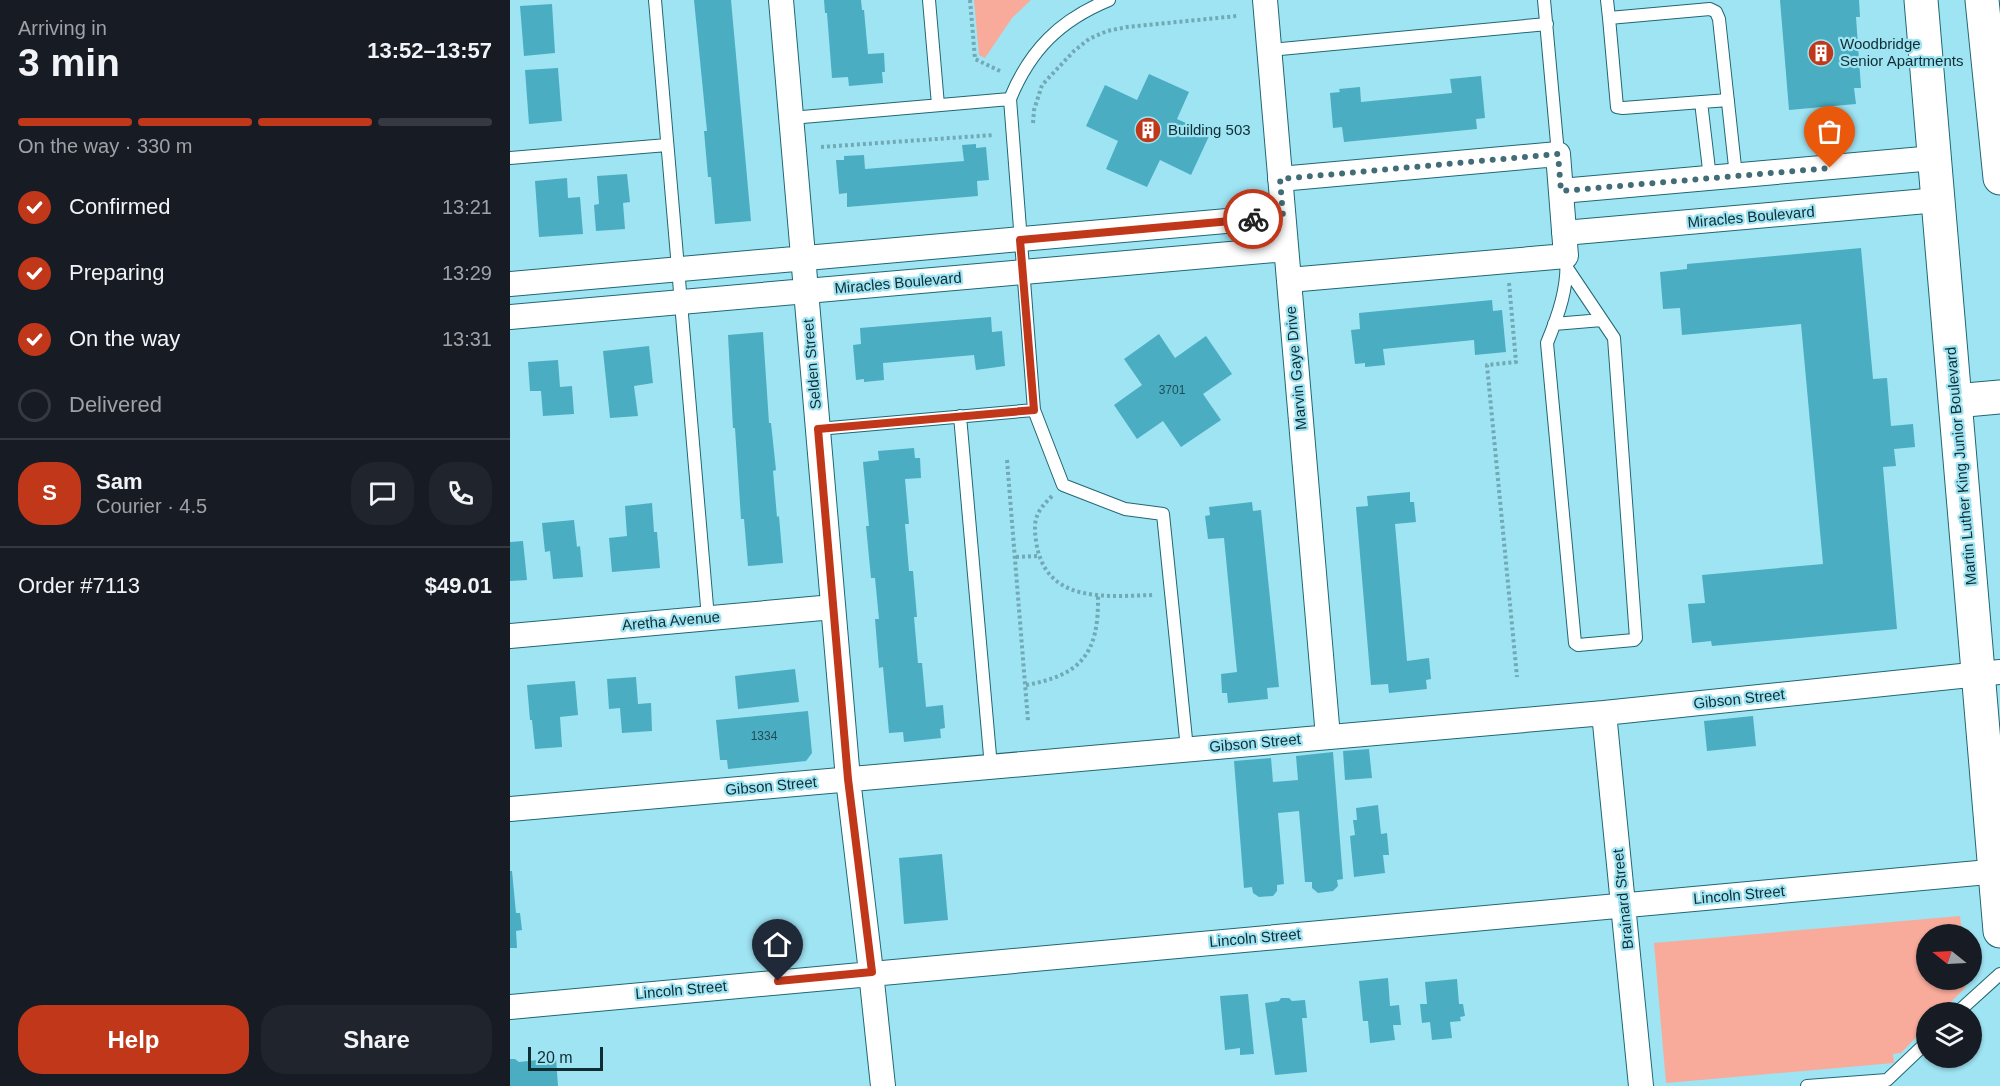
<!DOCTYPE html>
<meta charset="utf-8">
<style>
body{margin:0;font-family:Arial,sans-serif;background:#20242c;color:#f1f3f6;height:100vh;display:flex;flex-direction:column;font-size:22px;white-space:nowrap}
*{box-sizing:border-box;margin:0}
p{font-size:20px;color:#9ea1a6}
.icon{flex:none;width:33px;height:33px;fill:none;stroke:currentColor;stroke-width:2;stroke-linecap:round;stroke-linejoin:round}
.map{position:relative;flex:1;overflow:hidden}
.side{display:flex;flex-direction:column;background:#171b24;width:510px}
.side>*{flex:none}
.needle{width:39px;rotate:288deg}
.tools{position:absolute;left:1406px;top:924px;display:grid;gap:12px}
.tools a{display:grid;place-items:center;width:66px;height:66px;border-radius:50%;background:#171b24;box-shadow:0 2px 4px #0004;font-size:30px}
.scale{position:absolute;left:18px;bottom:15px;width:75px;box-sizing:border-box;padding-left:6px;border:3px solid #102d33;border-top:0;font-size:16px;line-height:21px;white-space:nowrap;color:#102d33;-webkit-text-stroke:4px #9fe4f3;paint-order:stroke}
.pin{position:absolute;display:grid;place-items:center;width:51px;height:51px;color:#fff;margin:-62px -26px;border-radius:50% 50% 50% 0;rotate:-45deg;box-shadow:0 0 6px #0007}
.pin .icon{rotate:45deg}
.courier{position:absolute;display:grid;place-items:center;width:60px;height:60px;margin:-30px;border:4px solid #c13719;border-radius:50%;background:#fff;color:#222;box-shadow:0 2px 8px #0007}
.head em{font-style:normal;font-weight:600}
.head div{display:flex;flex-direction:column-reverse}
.head{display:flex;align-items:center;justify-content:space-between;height:102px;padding:0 18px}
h1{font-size:39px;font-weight:600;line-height:45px}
.bar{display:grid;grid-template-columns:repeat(4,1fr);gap:9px 6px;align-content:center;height:72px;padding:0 18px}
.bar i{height:8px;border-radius:4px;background:#363941}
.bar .on{background:#c13719}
.bar p{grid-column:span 4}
.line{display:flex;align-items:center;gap:15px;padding:0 18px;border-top:2px solid #363941}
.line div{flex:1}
.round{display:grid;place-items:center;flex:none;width:63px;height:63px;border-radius:24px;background:#20242c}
ol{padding:0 18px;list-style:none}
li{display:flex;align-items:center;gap:18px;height:66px}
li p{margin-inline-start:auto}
li .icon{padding:6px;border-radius:50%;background:#c13719;color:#fff;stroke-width:4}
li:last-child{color:#9ea1a6}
li i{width:33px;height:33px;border:3px solid #363941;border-radius:50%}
.cta{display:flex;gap:12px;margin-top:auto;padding:12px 18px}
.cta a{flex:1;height:69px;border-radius:24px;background:#c13719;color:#fff;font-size:24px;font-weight:600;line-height:69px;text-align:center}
.cta a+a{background:#20242c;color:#f1f3f6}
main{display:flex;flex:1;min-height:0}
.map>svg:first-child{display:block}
.green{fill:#f8ab9a}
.building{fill:#4aadc2}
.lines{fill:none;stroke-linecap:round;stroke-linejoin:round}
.lane-casing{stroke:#206775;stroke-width:14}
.street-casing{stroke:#206775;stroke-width:26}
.secondary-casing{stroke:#206775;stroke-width:35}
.path{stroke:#71a9b5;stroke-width:4;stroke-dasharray:3 3;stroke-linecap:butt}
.lane{stroke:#fff;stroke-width:12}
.street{stroke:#fff;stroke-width:24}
.secondary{stroke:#fff;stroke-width:33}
.done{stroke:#426d76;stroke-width:6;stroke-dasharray:0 10.8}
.route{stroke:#c13719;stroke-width:8}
.labels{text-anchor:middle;stroke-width:4.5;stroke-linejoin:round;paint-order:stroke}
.number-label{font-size:12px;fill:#1e4d57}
.poi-label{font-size:15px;fill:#102d33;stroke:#9fe4f3;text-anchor:start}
.street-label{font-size:15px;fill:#102d33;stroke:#9fe4f3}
</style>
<main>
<section class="side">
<div class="head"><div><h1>3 min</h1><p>Arriving in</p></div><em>13:52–13:57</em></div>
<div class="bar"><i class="on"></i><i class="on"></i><i class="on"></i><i></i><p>On the way · 330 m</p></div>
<ol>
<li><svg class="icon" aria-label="check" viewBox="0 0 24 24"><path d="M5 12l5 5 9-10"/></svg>Confirmed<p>13:21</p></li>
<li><svg class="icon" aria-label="check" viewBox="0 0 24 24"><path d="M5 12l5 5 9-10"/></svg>Preparing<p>13:29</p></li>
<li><svg class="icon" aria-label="check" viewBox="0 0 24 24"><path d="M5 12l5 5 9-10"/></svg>On the way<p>13:31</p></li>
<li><i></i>Delivered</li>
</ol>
<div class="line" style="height:108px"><b class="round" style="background:#c13719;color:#fff">S</b><div><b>Sam</b><p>Courier · 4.5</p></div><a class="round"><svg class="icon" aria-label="chat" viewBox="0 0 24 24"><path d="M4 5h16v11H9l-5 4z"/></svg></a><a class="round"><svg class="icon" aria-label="phone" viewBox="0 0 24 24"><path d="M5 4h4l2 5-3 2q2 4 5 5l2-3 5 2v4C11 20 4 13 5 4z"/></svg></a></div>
<div class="line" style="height:78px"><div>Order #7113</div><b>$49.01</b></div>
<div class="cta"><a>Help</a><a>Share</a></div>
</section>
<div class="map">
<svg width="1490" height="1086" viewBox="0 0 1490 1086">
<rect width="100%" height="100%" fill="#9fe4f3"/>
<!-- green -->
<path class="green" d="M464 0H521L502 18 475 58 469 55Z
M1450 916 1452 934H1416V980H1455L1456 987 1431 1012H1416V1027L1391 1053 1383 1054 1384 1063 1156 1083 1144 943Z"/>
<!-- building -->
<path class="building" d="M184 0H221L241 221 205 224 201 177H198L194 131H197Z
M314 0H351L352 10H354L358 54 374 53 375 72H372L373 83 339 86 338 77 322 78 317 13H315Z
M1270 0H1349L1350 17H1346L1351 88H1344L1346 104 1279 110Z
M42 4 45 53 14 56 10 6Z
M48 68 52 121 19 124 15 70Z
M639 74 679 92 667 119 700 134 681 175 650 160 637 187 596 169 608 141 576 126 595 85 627 100Z
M971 76 975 118 966 119 967 129 834 142 832 127 823 128 820 93 830 92 829 89 850 87 851 102 942 93 940 79Z
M466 144V148L476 147 479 180 467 181 468 196 337 207V193L329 194 326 160H334V156L354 155 355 169 454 161 452 145Z
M117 174 120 202 113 203 115 229 86 231 84 205 89 204 87 176Z
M57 178 58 198 70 197 73 234 29 237 25 181Z
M1351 248 1363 379 1377 378 1381 426 1403 424 1405 447 1384 449 1386 466 1373 467 1387 629 1202 646 1201 641 1182 643 1178 604 1195 603 1192 575 1313 564 1291 324 1172 335 1170 308 1153 309 1150 272 1177 269V264Z
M982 300 983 311 992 310 996 352 965 355 964 340 873 349 875 365 855 367V363L845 364 841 330 850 329 849 313Z
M481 317 482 332 492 331 495 366 466 370 464 355 373 363 374 380 354 382V379L346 380 343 345 351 344 350 328Z
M253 332 259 423H261L266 470 263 471 267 517 269 516 273 563 238 566 234 519H231L225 428H223L218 335Z
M649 334 665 358 696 336 722 374 693 394 711 420 671 447 653 421 627 439 604 405 632 385 614 359Z
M139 346 143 383 124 386 128 416 100 418 93 351Z
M48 360 50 387 62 386 64 414 33 416 31 391H20L18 362Z
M404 448 405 458H410L411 478 395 479 399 524H395L399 571H403L407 617H404L408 663H412L416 707 433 705 435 728 430 729 431 738 394 742 393 732 379 733 373 667 369 668 365 619H369L365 578H361L356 526H359L353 462 369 460 368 451Z
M900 492V502H904L906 522 885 524 897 661 919 658 921 679 916 680 917 689 879 693 878 684 861 685 846 507 858 506 857 496Z
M742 502 743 511 751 510 769 687 757 688 758 699 718 703 717 693H712L711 674 727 672 714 538 698 539 695 516 700 515 699 507Z
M142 503 144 532H147L150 568 102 572 99 538 117 536 115 506Z
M64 520 67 547 70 546 73 577 43 579 40 551 35 552 32 523Z
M13 541 17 580 0 581V542Z
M285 669 289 702 228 709 225 676Z
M126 677 128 704 141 703 142 731 112 733 110 708 99 709 97 679Z
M65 681 68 715 50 717 52 747 25 749 22 720H20L17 685Z
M298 711 302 753 296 761 218 769 217 760H210L206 720Z
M1243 716 1246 746 1197 751 1194 721Z
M859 749 862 778 835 780 833 751Z
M823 752 833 879 827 880 828 886 823 891 808 893 802 888V882H795L789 811 768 813 774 884 767 885V891L763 896 749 897 743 893 742 887 734 888 724 761 761 758 763 782 788 780 786 756Z
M868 805 871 834 877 833 879 855H873L875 873 844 877 840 836 845 835 843 820H847L846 808Z
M432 854 438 920 394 924 389 858Z
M0 871H2L6 913H10L12 930 6 931 7 948H0Z
M878 978 880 1006 889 1005 891 1025H883L885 1040 860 1043 858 1021H853L849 981Z
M947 979 949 1004H953L955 1016 950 1017 951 1021 940 1022 942 1038 922 1040 920 1022 912 1023 910 1004H917L915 982Z
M738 994 744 1054 730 1055V1048L715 1050 710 996Z
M771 998H779L782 1001 795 1000 797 1018H792L797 1072 765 1075 755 1003 769 1001Z
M46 1058 48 1086H0V1059H5L9 1062Z"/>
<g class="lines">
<defs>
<path id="lane" d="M145 0 198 618
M419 0 428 105
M599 0C550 20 520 50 500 99L524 410 553 485 615 509 653 514 677 749
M1034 0 1048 154
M1097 0 1099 18
M759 50 1037 24
M1218 100 1113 108 1107 107 1099 18 1200 9 1206 12 1209 19 1226 176
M1191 102 1200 178
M281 118 500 99
M0 158 157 145
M1056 256C1059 286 1048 316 1037 343L1065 643 1068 645 1124 640 1126 638 1104 338 1057 268
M1044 324 1092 320
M450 416 481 767
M308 429 524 410
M1448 1012 1490 974
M1297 1086 1377 1080 1416 1043"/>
<path id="street" d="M271 0 338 779 361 972 373 1086
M755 0 818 737
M770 179 1048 154 1056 256 779 280
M1051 191 1424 158
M1054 233 1428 200
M0 284 773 216
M0 317 776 249
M0 636 323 607
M1094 713 1131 1086
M0 809 1094 713 1490 672
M0 1007 1490 871"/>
<path id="secondary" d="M1411 0 1490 931
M1472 0 1490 178
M1445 401 1490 397"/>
</defs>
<!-- lane casing -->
<use href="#lane" class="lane-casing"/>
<!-- street casing -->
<use href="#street" class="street-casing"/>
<!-- secondary casing -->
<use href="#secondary" class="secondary-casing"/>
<!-- path -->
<path class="path" d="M460 0 465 59 492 72
M523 123 524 110 532 85 564 51 579 39 597 31 617 27 727 16
M311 147 484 135
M999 283 1006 362 977 365 1007 677
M497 460 518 721
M542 496C526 512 523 519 526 541 535 605 597 596 645 595
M506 557 528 556
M516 685C572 675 589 653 588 596"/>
<!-- lane -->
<use href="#lane" class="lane"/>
<!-- street -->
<use href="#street" class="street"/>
<!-- secondary -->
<use href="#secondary" class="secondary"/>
</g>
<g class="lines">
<!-- done -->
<path class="done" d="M743 219 773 216 770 179 1048 154 1051 191 1320 168"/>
<!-- route -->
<path class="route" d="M268 981 362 972 338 779 308 429 524 410 510 240 743 219"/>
</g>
<!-- icons -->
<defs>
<symbol id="building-disc" viewBox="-11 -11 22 22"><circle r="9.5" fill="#c13719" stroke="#9fe4f3"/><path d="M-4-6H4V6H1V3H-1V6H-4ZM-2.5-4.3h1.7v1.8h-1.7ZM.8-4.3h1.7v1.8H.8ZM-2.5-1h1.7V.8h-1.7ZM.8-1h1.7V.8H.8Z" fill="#fff"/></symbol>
</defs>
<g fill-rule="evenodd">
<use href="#building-disc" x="1296" y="38" width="30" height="30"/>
<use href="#building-disc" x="623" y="115" width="30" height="30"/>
</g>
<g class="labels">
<!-- number labels -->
<g class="number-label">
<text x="662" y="394">3701</text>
<text x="254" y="740">1334</text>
</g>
<!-- poi labels -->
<g class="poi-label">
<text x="1330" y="49">Woodbridge<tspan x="1330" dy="17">Senior Apartments</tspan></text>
<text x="658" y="135">Building 503</text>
</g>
<!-- street labels -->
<g class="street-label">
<text transform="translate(1241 217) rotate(-5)" y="5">Miracles Boulevard</text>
<text transform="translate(388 283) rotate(-5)" y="5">Miracles Boulevard</text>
<text transform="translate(302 364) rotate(-95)" y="5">Selden Street</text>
<text transform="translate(786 368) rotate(-95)" y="5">Marvin Gaye Drive</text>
<text transform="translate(1451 466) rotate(-95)" y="5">Martin Luther King Junior Boulevard</text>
<text transform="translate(161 621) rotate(-5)" y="5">Aretha Avenue</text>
<text transform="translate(1229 699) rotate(-6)" y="5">Gibson Street</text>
<text transform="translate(745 743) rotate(-5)" y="5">Gibson Street</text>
<text transform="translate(261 786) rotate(-5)" y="5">Gibson Street</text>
<text transform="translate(1229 895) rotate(-5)" y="5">Lincoln Street</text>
<text transform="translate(1113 899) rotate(-96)" y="5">Brainard Street</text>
<text transform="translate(745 938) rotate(-5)" y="5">Lincoln Street</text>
<text transform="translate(171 990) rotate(-5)" y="5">Lincoln Street</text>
</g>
</g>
</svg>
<div class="tools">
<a><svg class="needle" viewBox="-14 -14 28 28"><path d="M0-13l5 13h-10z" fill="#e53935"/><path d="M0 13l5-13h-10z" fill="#9ea1a6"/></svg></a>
<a><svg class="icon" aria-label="layers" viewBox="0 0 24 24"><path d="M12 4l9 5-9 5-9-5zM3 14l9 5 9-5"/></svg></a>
</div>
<div class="scale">20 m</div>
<div class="pin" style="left:1320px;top:168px;background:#ea580c"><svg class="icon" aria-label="bag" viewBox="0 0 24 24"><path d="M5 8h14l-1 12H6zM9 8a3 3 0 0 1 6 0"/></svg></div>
<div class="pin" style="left:268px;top:981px;background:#1f2937"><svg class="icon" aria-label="home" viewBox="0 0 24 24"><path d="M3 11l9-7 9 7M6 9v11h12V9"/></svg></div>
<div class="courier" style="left:743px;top:219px"><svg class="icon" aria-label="bike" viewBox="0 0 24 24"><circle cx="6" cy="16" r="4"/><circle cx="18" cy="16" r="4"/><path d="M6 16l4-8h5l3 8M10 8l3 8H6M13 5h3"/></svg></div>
</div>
</main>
